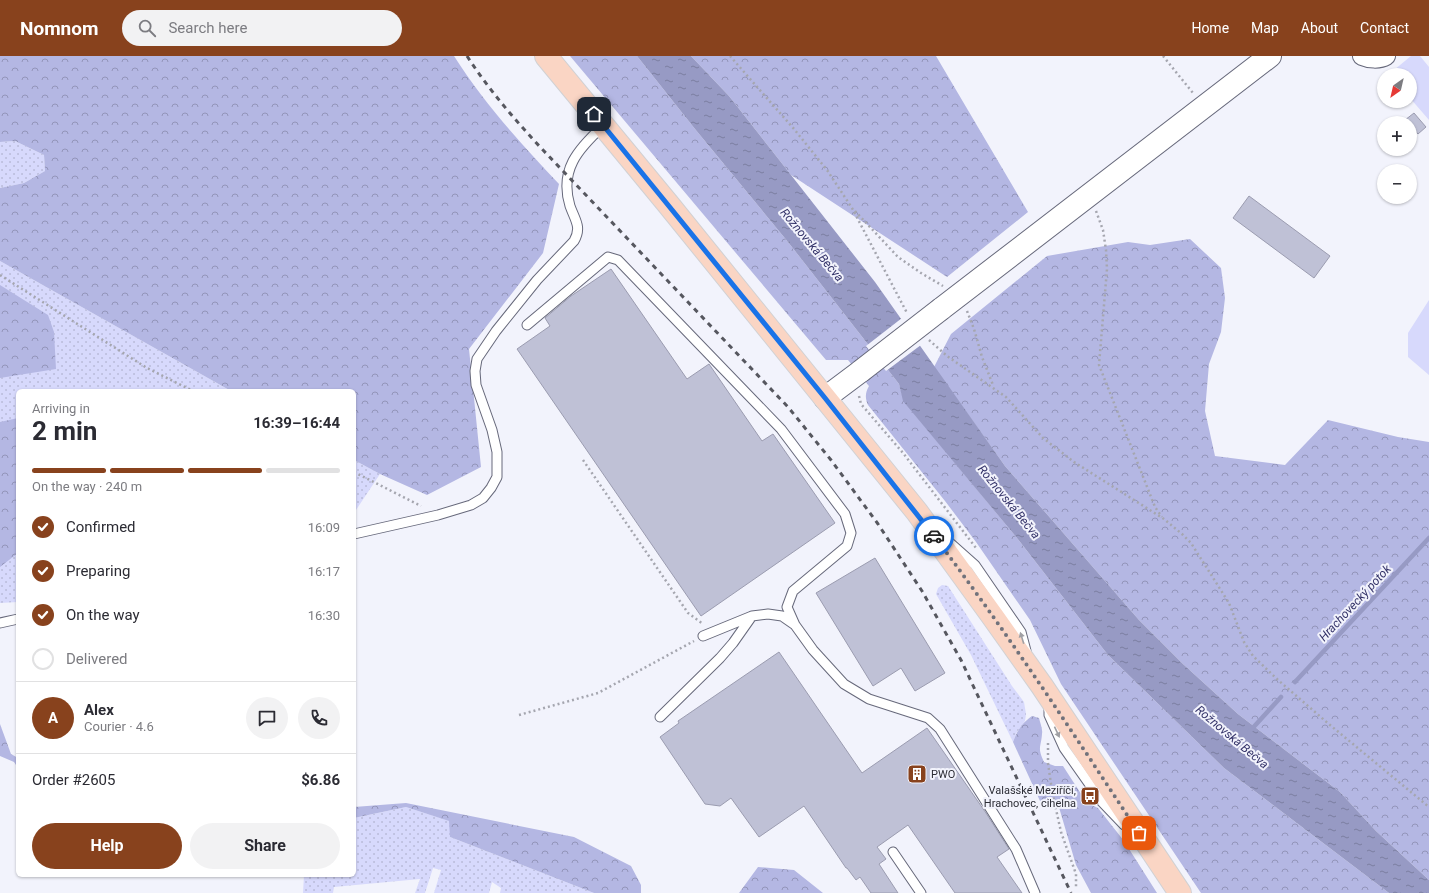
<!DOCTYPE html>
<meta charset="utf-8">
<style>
body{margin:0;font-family:Roboto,sans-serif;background:#f2f2f3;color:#2b2b33;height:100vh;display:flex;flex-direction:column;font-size:15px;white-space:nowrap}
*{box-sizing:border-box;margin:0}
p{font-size:13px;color:#7c7c81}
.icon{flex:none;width:22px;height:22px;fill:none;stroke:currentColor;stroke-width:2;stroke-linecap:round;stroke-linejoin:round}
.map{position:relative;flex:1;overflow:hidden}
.sheet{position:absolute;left:16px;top:333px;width:340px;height:488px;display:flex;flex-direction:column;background:#fff;border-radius:6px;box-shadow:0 1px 3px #0004}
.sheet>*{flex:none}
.needle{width:26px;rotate:214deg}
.buttons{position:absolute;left:1377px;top:12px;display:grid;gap:8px}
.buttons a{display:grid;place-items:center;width:40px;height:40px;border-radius:50%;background:#fff;box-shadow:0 1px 3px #0004;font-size:20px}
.pin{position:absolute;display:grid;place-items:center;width:34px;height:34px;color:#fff;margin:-17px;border-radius:8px;box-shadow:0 2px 6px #0006}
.courier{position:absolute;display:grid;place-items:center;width:40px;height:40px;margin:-20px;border:3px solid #1a73e8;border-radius:50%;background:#fff;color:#222;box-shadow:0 1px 5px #0007}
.overview em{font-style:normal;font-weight:700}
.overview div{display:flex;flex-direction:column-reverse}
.overview{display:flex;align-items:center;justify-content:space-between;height:68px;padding:0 16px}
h1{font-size:26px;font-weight:700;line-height:30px}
.bar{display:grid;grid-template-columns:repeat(4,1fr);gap:6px 4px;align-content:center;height:48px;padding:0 16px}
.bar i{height:5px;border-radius:3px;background:#e1e1e2}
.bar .on{background:#88421d}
.bar p{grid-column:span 4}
.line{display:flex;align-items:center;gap:10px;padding:0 16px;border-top:1px solid #e1e1e2}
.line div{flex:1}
.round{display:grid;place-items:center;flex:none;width:42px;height:42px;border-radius:21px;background:#f2f2f3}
ol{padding:0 16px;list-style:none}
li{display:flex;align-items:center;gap:12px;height:44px}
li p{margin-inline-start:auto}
li .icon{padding:4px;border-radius:50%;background:#88421d;color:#fff;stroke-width:4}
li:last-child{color:#7c7c81}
li i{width:22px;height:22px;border:2px solid #e1e1e2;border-radius:50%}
.cta{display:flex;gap:8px;margin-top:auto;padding:8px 16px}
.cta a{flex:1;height:46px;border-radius:24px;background:#88421d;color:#fff;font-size:16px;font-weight:700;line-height:46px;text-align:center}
.cta a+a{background:#f2f2f3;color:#2b2b33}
header{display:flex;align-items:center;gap:24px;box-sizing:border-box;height:56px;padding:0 20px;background:#88421d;color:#fff}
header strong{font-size:19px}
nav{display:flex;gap:22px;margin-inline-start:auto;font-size:14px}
.search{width:280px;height:36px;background:#f2f2f3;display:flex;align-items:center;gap:10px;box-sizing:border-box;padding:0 14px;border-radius:22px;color:#7c7c81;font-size:15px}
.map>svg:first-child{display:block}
.grass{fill:url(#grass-dots)}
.forest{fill:url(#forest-crowns)}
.garden{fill:#d7d9fc}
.water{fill:url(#water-ripples)}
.pier{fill:#f2f3fc}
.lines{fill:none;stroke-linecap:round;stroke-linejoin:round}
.stream{stroke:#979ac4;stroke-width:4.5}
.building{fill:#bfc1d6;stroke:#9b9cb0}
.lane-casing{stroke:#67697b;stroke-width:11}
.street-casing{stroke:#67697b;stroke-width:20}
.secondary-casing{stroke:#67697b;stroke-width:24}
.primary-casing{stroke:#d1d1d3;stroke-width:24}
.path{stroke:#a5a6af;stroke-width:2.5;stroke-dasharray:2 3;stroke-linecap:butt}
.lane{stroke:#fff;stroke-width:9}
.street{stroke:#fff;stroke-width:18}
.secondary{stroke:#fff;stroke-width:22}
.primary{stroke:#fad5c4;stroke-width:22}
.rail{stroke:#56575f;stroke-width:3;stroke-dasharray:5 5;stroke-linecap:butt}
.secondary-bridge-casing{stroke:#67697b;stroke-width:24;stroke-linecap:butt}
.secondary-bridge{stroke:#fff;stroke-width:22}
.oneway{fill:#a0a0a4}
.done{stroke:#71727b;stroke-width:4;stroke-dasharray:0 7.2}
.route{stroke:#1a73e8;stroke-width:5}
.labels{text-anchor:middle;stroke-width:4;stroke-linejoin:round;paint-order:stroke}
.poi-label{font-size:11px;fill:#2c2d35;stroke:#f2f3fc;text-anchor:start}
.water-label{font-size:12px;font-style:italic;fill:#343369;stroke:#f2f3fc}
</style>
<header>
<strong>Nomnom</strong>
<div class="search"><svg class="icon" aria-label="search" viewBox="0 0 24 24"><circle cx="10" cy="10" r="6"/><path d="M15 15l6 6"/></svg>Search here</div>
<nav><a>Home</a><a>Map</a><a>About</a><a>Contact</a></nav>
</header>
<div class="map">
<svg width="1429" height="837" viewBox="0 0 1429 837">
<defs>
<pattern id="grass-dots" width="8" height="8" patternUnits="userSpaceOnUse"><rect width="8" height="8" fill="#d7d9fc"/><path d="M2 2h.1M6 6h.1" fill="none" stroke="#b9bbd9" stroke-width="1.8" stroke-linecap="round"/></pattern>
<pattern id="forest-crowns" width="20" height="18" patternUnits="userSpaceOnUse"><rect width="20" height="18" fill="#b4b7e3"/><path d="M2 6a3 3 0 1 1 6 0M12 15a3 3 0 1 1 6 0" fill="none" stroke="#9395b9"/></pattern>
<pattern id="water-ripples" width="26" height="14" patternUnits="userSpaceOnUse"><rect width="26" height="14" fill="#979ac4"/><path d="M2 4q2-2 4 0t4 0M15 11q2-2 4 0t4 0" fill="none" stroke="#7b7ea0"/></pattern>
</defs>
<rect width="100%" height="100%" fill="#f2f3fc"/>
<!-- grass -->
<path class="grass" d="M15 85 44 99 45 115 24 127 0 132V86Z
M0 205 231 335H18V546L0 547Z
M354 404 380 418 354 457Z
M942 529 948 530 1012 630 1024 646 1026 658 1025 665 1017 676 1013 686 971 599 936 538 938 532Z
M406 751 450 765V781L594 837H500L501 832 492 826 489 837H434L441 814 433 812 425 837H415L420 823 334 831 333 837H303L304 819H354V762Z"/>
<!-- forest -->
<path class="forest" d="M0 0H454C484 47 521 88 559 128L543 197 469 293 481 411 427 439 380 418 354 404V335H231L0 205V132L24 127 45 115 44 99 15 85 0 86Z
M570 0H637L695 73 788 186 899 328 904 345 1017 482 1108 599 1224 712 1389 837H1201L1061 628 1030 564 976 486 945 445 868 349C865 342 865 337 869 330L848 304H826Z
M691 0H936L1028 156 947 221 791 119 729 40Z
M1190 183 1221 212 1225 242 1221 276 1209 308 1205 355 1215 400 1285 409 1328 364 1398 381 1429 386V824L1376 775 1340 736 1238 658 1183 608 1139 564 1005 410 934 311 951 278 1047 200 1128 186 1150 189Z
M0 229 48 259 54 276 56 313 0 322Z
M18 362V497L0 511V366Z
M1032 660 1039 662C1040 667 1043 673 1042 678 1041 692 1037 691 1044 706L1055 710H1063L1087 747 1098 752 1124 785 1157 837H1091L1076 809 1058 748 1040 745 1013 686C1017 675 1022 667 1032 660Z
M0 668 11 698 18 702V712L14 706 0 700Z
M406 747 574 781 631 810 641 829V837H594L450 781 449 765 406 751 354 762V751Z
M758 811 794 814 823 837H739Z"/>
<!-- garden -->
<path class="garden" d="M1411 0H1420L1429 11V64L1410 42V19H1388Z
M1429 244V319L1408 301V277Z"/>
<!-- water -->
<path class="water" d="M637 0H691L729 40 875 226 1005 410 1139 564 1183 608 1238 658 1340 736 1376 775 1429 824V837H1389L1224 712 1108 599 1017 482 903 345 899 328 788 186 695 73Z"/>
<!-- pier -->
<path class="pier" d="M902 262 921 289 886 315 866 290Z"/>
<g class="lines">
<!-- stream -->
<path class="stream" d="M1295 626 1429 482
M1250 675 1281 641"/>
</g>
<!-- building -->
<path class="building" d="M1414 57 1426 71 1418 78 1410 69V67H1408L1405 64Z
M1249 140 1330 200 1314 222 1233 162Z
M611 213 687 323 709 308 762 385 773 378 835 467 701 560 517 293 550 270 545 262 571 240Z
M875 502 945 617 915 635 901 612 873 630 816 537Z
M779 596 862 717 927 672 986 757 1009 793 997 801 1022 837H955L908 769 877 791 886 803 879 808 898 837H871L860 821 856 824 847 812H846L804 750 759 781 731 742 720 750 705 748 660 681 679 667 678 665Z"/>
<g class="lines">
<defs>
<path id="lane" d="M527 269 608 201 618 204 781 373 845 458 851 477 847 490 793 535 787 551 795 569
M354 478 438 459 471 449 483 442 491 432 497 421V396L492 374 476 329 475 315 477 303 496 275 537 224 574 185C582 171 575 164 570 150 559 114 578 93 603 70
M948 485 975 509 1021 576 1026 595
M0 567 18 563
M703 580 752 560 768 558 782 560 795 569 813 594 844 628 869 643 928 662 940 673 1016 793 1035 837
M1049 654V659L1064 692 1102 746 1124 769
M660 661 720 602 733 587 752 560
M893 796 921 837"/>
<path id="street" d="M1362 0C1369 3 1379 4 1386 0"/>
<path id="secondary" d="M941 253 1270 0
M825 342 861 315"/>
<path id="primary" d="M546 0 668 148 917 456 993 561 1042 630 1180 837"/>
</defs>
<!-- lane casing -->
<use href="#lane" class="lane-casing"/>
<!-- street casing -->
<use href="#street" class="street-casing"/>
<!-- secondary casing -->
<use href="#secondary" class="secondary-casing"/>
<!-- primary casing -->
<use href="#primary" class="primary-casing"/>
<!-- path -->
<path class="path" d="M730 0 794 73 827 114 852 152 907 257
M1163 0 1193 37
M855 155 898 201 921 217 943 230
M1096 155 1103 174 1106 194 1107 213 1099 309 1155 451 1162 461
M0 219 147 312 193 335
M967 255 974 273 982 301 993 329
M929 284 947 300 1006 341 1043 382 1074 406 1164 463 1182 478 1191 487 1229 547 1244 586 1253 600 1278 624 1330 669 1429 751
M859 340 861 348 903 397 976 492
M583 404 688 557 703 568
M354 416 421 450
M519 659 598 637 694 585
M1048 687V707L1052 735 1061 776 1076 818V832"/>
<!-- lane -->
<use href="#lane" class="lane"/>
<!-- street -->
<use href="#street" class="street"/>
<!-- secondary -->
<use href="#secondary" class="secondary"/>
<!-- primary -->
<use href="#primary" class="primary"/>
<!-- rail -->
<path class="rail" d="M467 0C489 34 515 64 542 93L788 351 831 404 878 468 922 535 961 604 1071 837"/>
<defs>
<path id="secondary-bridge" d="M861 315 941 253"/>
</defs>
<!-- secondary-bridge casing -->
<use href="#secondary-bridge" class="secondary-bridge-casing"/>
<!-- secondary-bridge -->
<use href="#secondary-bridge" class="secondary-bridge"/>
</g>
<!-- one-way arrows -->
<defs><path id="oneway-solid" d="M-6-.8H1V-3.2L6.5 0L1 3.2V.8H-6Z"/></defs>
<g class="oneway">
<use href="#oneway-solid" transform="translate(1022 582) rotate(-107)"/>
<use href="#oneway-solid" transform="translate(1057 676) rotate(65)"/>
</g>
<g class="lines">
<!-- done -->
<path class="done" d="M934 480C1007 576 1073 677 1139 777"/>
<!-- route -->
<path class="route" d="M594 58 825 342 934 480"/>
</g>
<!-- icons -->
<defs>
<symbol id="building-square" viewBox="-11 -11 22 22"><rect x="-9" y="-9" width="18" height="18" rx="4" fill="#88421d" stroke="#f2f3fc"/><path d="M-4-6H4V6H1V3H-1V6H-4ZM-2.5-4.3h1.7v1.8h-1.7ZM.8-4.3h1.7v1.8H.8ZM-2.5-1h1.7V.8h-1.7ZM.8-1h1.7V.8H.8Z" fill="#fff"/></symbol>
<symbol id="bus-square" viewBox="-11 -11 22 22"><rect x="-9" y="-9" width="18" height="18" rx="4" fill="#88421d" stroke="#f2f3fc"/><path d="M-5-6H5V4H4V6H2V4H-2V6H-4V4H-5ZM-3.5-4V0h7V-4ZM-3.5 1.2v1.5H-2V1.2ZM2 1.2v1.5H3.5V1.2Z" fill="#fff"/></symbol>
</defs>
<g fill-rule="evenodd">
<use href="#building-square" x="906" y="707" width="22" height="22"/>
<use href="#bus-square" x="1079" y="729" width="22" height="22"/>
</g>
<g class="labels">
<!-- poi labels -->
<g class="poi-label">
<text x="931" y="722">PWO</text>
<text x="1076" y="738" text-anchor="end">Valašské Meziříčí,<tspan x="1076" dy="13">Hrachovec, cihelna</tspan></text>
</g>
<!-- water labels -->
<g class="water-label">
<text transform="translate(812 189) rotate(50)" y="4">Rožnovská Bečva</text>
<text transform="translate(1009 446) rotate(51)" y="4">Rožnovská Bečva</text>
<text transform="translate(1355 547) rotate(-47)" y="4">Hrachovecký potok</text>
<text transform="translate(1232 681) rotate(40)" y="4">Rožnovská Bečva</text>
</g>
</g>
</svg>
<div class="buttons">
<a><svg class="needle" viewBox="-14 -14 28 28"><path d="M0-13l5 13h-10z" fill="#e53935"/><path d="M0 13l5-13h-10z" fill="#7c7c81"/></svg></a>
<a>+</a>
<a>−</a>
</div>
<div class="pin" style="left:1139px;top:777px;background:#ea580c"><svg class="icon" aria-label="bag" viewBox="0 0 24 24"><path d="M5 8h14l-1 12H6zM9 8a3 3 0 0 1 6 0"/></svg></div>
<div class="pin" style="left:594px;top:58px;background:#1f2937"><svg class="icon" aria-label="home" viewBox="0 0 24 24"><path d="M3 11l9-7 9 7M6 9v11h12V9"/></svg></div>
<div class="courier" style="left:934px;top:480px"><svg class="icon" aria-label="car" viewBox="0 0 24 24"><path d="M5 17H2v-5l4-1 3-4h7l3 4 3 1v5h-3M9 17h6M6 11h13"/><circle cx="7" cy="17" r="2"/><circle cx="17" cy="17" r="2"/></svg></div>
<section class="sheet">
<div class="overview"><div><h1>2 min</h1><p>Arriving in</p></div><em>16:39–16:44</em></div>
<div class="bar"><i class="on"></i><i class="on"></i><i class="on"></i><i></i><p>On the way · 240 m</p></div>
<ol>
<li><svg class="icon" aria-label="check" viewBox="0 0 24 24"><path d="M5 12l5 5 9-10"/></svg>Confirmed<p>16:09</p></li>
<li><svg class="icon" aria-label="check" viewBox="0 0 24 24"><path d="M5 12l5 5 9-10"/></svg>Preparing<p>16:17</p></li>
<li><svg class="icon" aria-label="check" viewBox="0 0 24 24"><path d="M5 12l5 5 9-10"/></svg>On the way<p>16:30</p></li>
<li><i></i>Delivered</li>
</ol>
<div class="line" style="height:72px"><b class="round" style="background:#88421d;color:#fff">A</b><div><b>Alex</b><p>Courier · 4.6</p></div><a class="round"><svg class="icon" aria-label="chat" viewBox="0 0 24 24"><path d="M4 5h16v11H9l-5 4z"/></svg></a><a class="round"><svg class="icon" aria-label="phone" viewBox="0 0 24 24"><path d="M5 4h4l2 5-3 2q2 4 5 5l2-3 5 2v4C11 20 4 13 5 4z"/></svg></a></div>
<div class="line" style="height:52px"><div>Order #2605</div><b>$6.86</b></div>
<div class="cta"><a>Help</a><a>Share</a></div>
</section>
</div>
